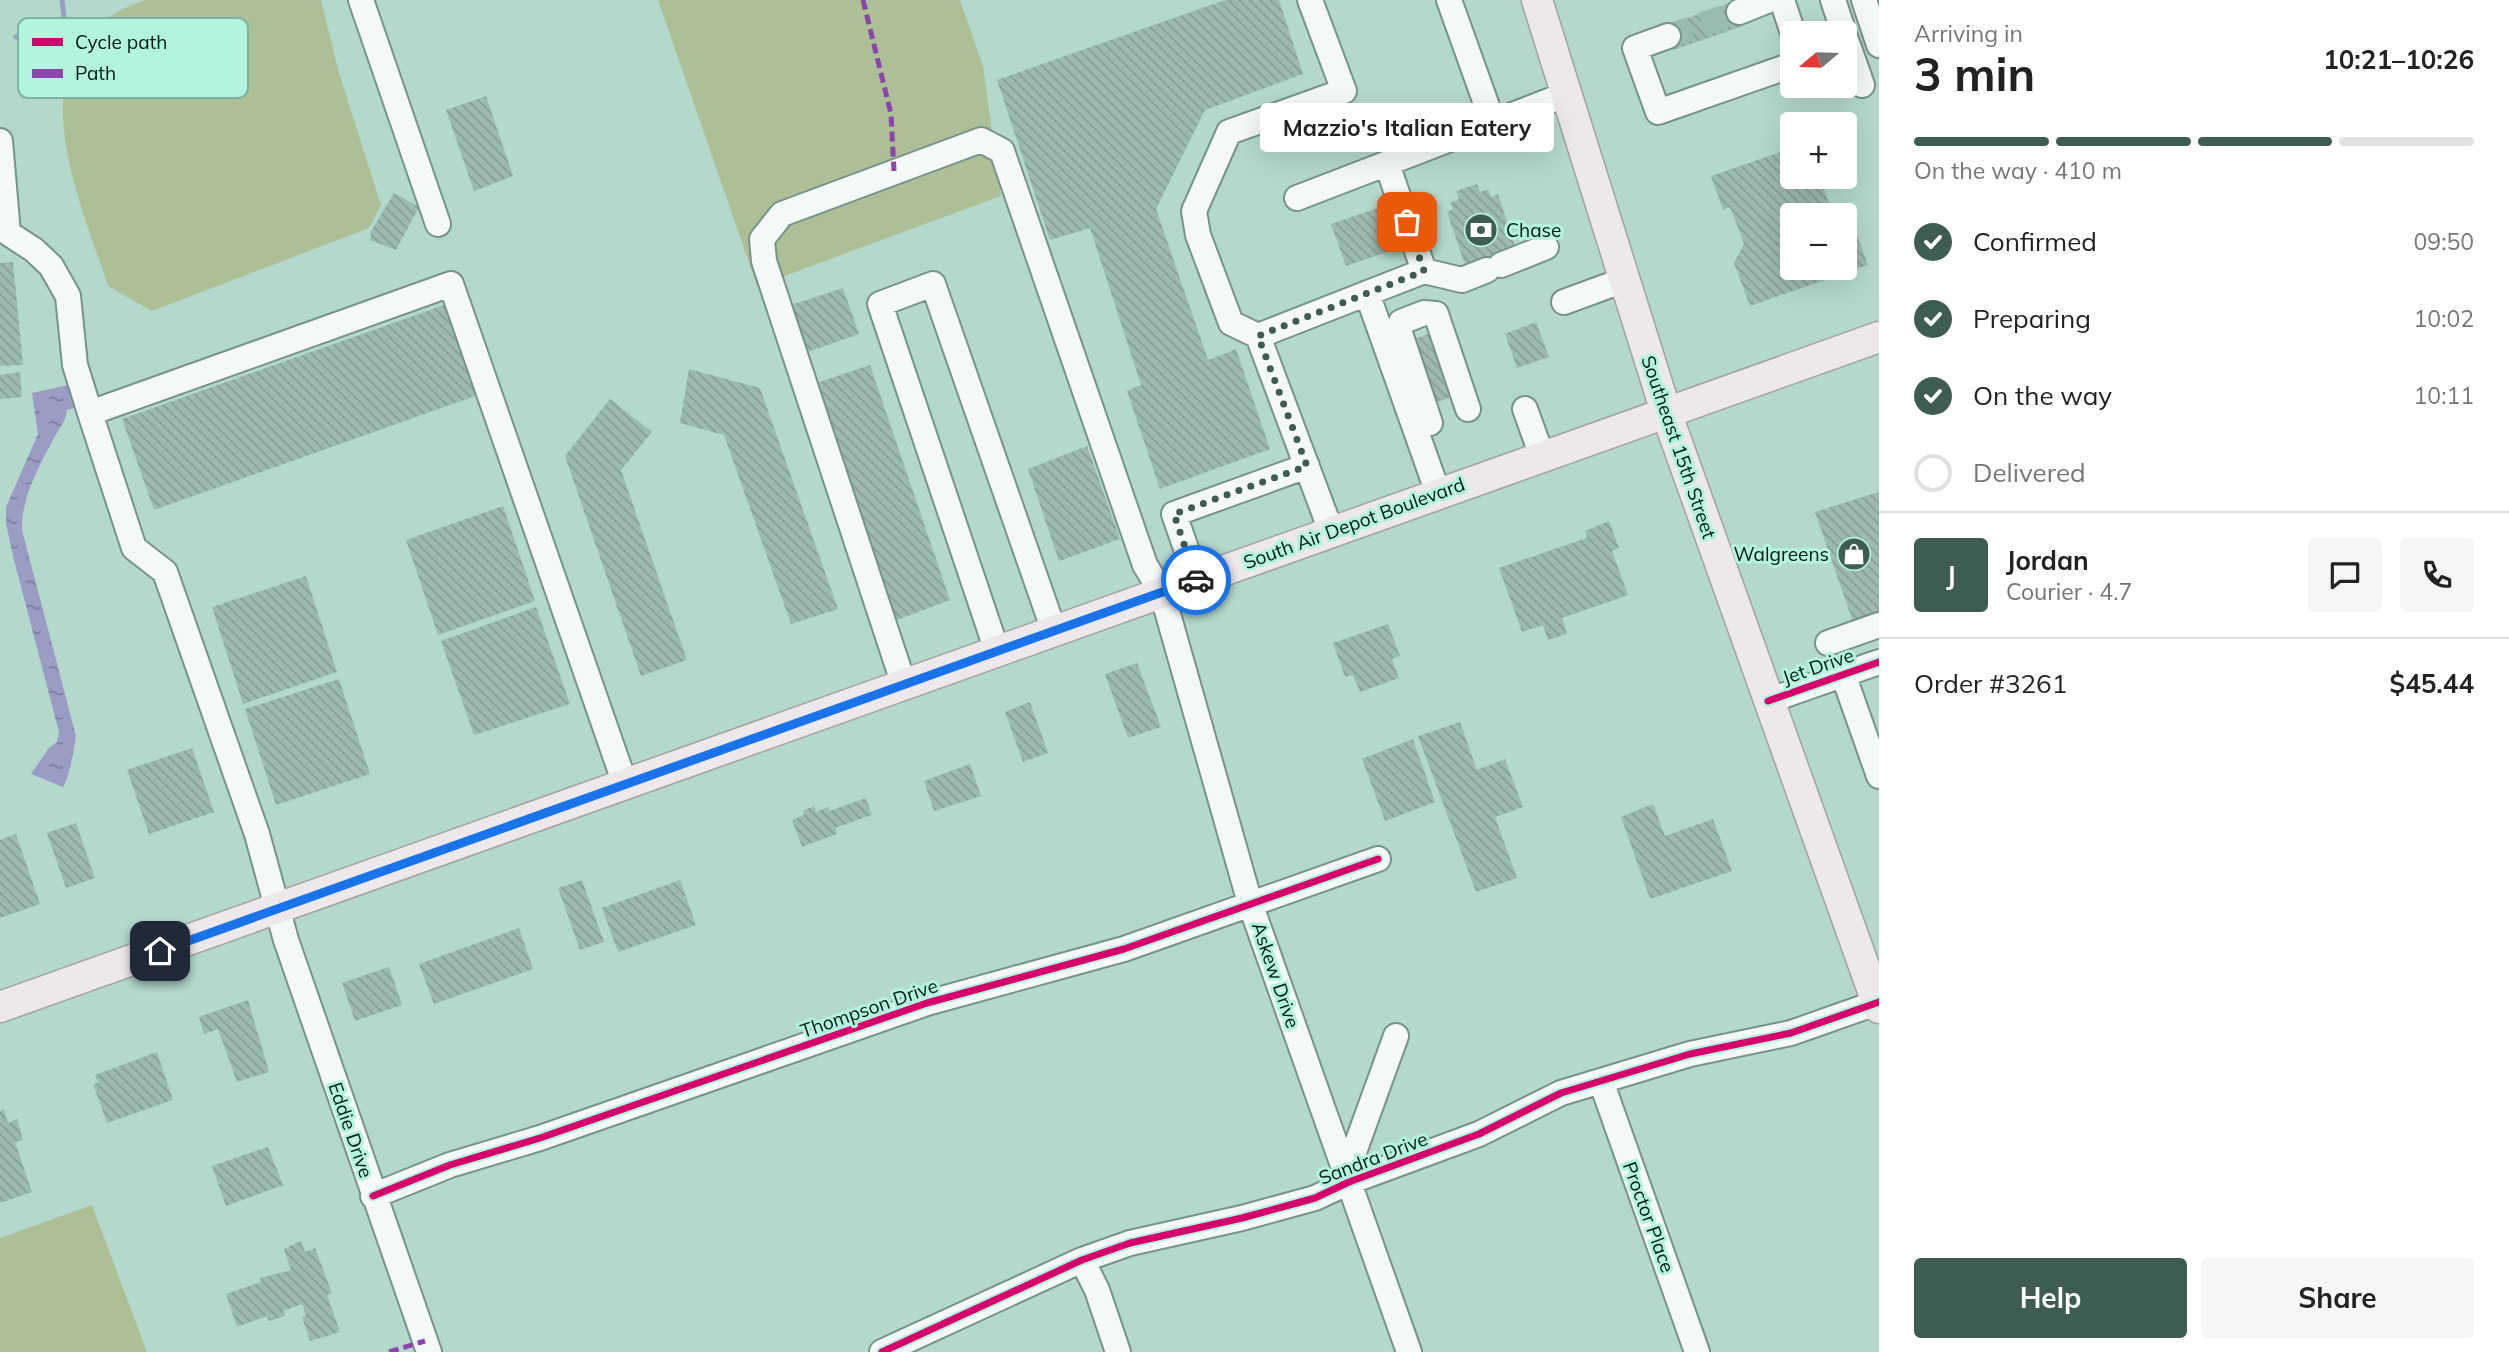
<!DOCTYPE html>
<meta charset="utf-8">
<style>
body{margin:0;font-family:Mulish,sans-serif;background:#f6f6f6;color:#222;height:100vh;display:flex;flex-direction:column;font-size:26px;white-space:nowrap}
*{box-sizing:border-box;margin:0}
p{font-size:23px;color:#767676}
.icon{flex:none;width:38px;height:38px;fill:none;stroke:currentColor;stroke-width:2;stroke-linecap:round;stroke-linejoin:round}
.map{position:relative;flex:1;overflow:hidden}
.details{display:flex;flex-direction:column;background:#fff;width:630px}
.details>*{flex:none}
.needle{width:46px;rotate:251deg}
.fabs{position:absolute;left:1780px;top:21px;display:grid;gap:14px}
.fabs a{display:grid;place-items:center;width:77px;height:77px;border-radius:7px;background:#fff;box-shadow:0 7px 28px #0002;font-size:35px}
.pin{position:absolute;display:grid;place-items:center;width:60px;height:60px;color:#fff;margin:-30px;border-radius:14px;box-shadow:0 4px 10px #0006}
.courier{position:absolute;display:grid;place-items:center;width:70px;height:70px;margin:-35px;border:5px solid #1a73e8;border-radius:50%;background:#fff;color:#222;box-shadow:0 2px 9px #0007}
.bubble{position:absolute;height:49px;border-radius:7px;background:#fff;box-shadow:0 7px 28px #0002;font-size:23px;font-weight:700;line-height:49px;text-align:center}
.overview em{font-style:normal;font-weight:700}
.overview div{display:flex;flex-direction:column-reverse}
.overview{display:flex;align-items:center;justify-content:space-between;height:119px;padding:0 35px}
h1{font-size:46px;font-weight:700;line-height:52px}
.bar{display:grid;grid-template-columns:repeat(4,1fr);gap:10px 7px;align-content:center;height:84px;padding:0 35px}
.bar i{height:9px;border-radius:5px;background:#e0e0e0}
.bar .active{background:#3f5c53}
.bar p{grid-column:span 4}
.line{display:flex;align-items:center;gap:18px;padding:0 35px;border-top:2px solid #e0e0e0}
.line div{flex:1}
.round{display:grid;place-items:center;flex:none;width:74px;height:74px;border-radius:7px;background:#f6f6f6}
ol{padding:0 35px;list-style:none}
li{display:flex;align-items:center;gap:21px;height:77px}
li p{margin-inline-start:auto}
li .icon{padding:7px;border-radius:50%;background:#3f5c53;color:#fff;stroke-width:4}
li:last-child{color:#767676}
li i{width:38px;height:38px;border:4px solid #e0e0e0;border-radius:50%}
.button{display:flex;gap:14px;margin-top:auto;padding:14px 35px}
.button a{flex:1;height:80px;border-radius:7px;background:#3f5c53;color:#fff;font-size:28px;font-weight:700;line-height:80px;text-align:center}
.button a+a{background:#f6f6f6;color:#222}
main{display:flex;flex:1;min-height:0}
.map>svg:first-child{display:block}
.grass{fill:#adbf97}
.water{fill:url(#water-ripples)}
.lines{fill:none;stroke-linecap:round;stroke-linejoin:round}
.stream{stroke:#9a9cc4;stroke-width:5}
.building{fill:url(#building-back-hatch)}
.minor-tunnel{stroke:#9abbb0;stroke-width:24;stroke-dasharray:24 12;stroke-linecap:butt}
.minor-casing{stroke:#77938a;stroke-width:28}
.major-casing{stroke:#a0a2a3;stroke-width:33}
.minor{stroke:#f4f9f7;stroke-width:24}
.major{stroke:#ece8eb;stroke-width:30}
.quiet{stroke:#8e44ad;stroke-width:5;stroke-dasharray:10 5;stroke-linecap:butt}
.cycleway-casing{stroke:#b3f4de;stroke-width:11}
.cycleway{stroke:#d6006c;stroke-width:7}
.done{stroke:#3f5c53;stroke-width:7;stroke-dasharray:0 12.6}
.route{stroke:#1a73e8;stroke-width:9}
.labels{text-anchor:middle;stroke-width:6;stroke-linejoin:round;paint-order:stroke}
.poi-label{font-size:19px;fill:#001912;stroke:#b3f4de;text-anchor:start}
.street-label{font-size:19px;fill:#001912;stroke:#b3f4de}
.key{fill:#b3f4de;stroke:#7db2a1;stroke-width:2}
.key-label{font-size:19px;fill:#001912}
</style>
<main>
<div class="map">
<svg width="1879" height="1352" viewBox="0 0 1879 1352">
<defs>
<pattern id="water-ripples" width="26" height="14" patternUnits="userSpaceOnUse" patternTransform="scale(1.75)"><rect width="26" height="14" fill="#9a9cc4"/><path d="M2 4q2-2 4 0t4 0M15 11q2-2 4 0t4 0" fill="none" stroke="#7b7e9e"/></pattern>
<pattern id="building-back-hatch" width="6" height="6" patternUnits="userSpaceOnUse" patternTransform="scale(1.75)"><rect width="6" height="6" fill="#9dbab0"/><path d="M-1 5l2 2M0 0l6 6M5-1l2 2" fill="none" stroke="#859f96"/></pattern>
</defs>
<rect width="100%" height="100%" fill="#b5d8cc"/>
<!-- grass -->
<path class="grass" d="M145 0H321L339 73 381 205 369 228 152 311 108 286C77 190 8 47 145 0Z
M658 0H960L983 66 1001 196 757 286Z
M92 1205 147 1352H0V1238Z"/>
<!-- water -->
<path class="water" d="M68 385 74 408 67 410C66 421 58 430 53 440 38 468 21 499 22 530L76 736C74 749 69 779 63 787L31 774 48 749 57 742 59 732 14 560 6 524V507L38 434 32 393Z"/>
<g class="lines">
<!-- stream -->
<path class="stream" d="M16 37 36 40 57 37 64 17 62 0"/>
</g>
<!-- building -->
<path class="building" d="M1225 0H1279L1303 74 1205 110 1156 209 1208 360 1236 349 1270 449 1160 489 1127 391 1141 385 1090 228 1050 240 997 80Z
M1735 1 1743 26 1673 50 1665 26Z
M486 96 513 176 474 191 446 110Z
M1792 148V177H1820L1832 213 1838 215H1792V268H1844V218L1852 221 1868 265 1750 306 1734 263 1744 244 1730 207 1723 210 1711 176Z
M1477 184 1480 192 1488 189 1491 197 1498 194 1515 247 1505 276 1491 281 1484 258 1465 265 1447 212 1453 209 1450 203 1459 199 1456 191Z
M394 193 419 207 396 250 370 240 371 231Z
M1390 204 1405 246 1346 266 1331 224Z
M13 262 23 365 0 366V263Z
M843 288 859 334 802 354 785 307Z
M447 304 478 395 154 510 122 419Z
M1536 322 1549 357 1517 368 1505 334Z
M1432 332 1455 396 1428 405 1408 342Z
M870 365 950 600 894 621 811 385Z
M689 369 760 388 838 609 791 624 724 435 680 423Z
M20 372 22 397 0 399V375Z
M610 399 652 432 621 470 687 660 641 676 565 456Z
M1087 446 1120 539 1059 561 1028 469Z
M1879 492V613L1853 622 1815 512Z
M503 506 535 601 438 635 406 540Z
M1609 521 1619 548 1612 551 1628 595 1562 618 1567 634 1548 640 1543 625 1522 632 1499 568 1587 538 1585 531Z
M306 576 337 672 243 704 212 607Z
M536 607 570 704 474 735 441 641Z
M1388 624 1400 656 1392 659 1399 678 1360 692 1353 675 1345 677 1333 643Z
M1137 663 1161 727 1128 738 1105 674Z
M339 679 370 774 276 805 245 709Z
M1030 702 1048 753 1023 762 1005 712Z
M1460 722 1477 770 1505 759 1523 807 1495 817 1517 878 1476 892 1418 736Z
M1413 739 1435 802 1385 821 1362 759Z
M192 748 214 812 149 834 127 770Z
M970 764 981 796 934 811 924 781Z
M866 798 872 815 835 828 837 834 802 847 792 820 804 815 803 811 814 806 816 812 828 807 829 811Z
M1653 804 1665 836 1713 819 1732 871 1650 899 1621 817Z
M76 823 95 878 66 888 47 833Z
M16 834 40 904 0 918V840Z
M582 880 604 942 580 950 558 888Z
M680 880 696 925 618 952 602 908Z
M519 928 533 969 434 1004 419 964Z
M389 967 402 1005 355 1021 342 983Z
M248 1000 269 1072 237 1082 218 1029 204 1034 199 1017Z
M157 1052 173 1100 107 1123 93 1084 98 1083 95 1075Z
M4 1109 8 1123 17 1119 23 1140 15 1142 32 1192 0 1203V1111Z
M268 1147 283 1185 226 1206 212 1166Z
M301 1241 305 1252 315 1248 332 1293 327 1295 340 1332 310 1341 302 1317 306 1315 302 1304 283 1311 285 1316 269 1321 267 1316 237 1327 226 1294 261 1282 260 1278 291 1270 284 1249Z"/>
<g class="lines">
<!-- minor-tunnel -->
<path class="minor-tunnel" d="M1668 36 1739 12"/>
<defs>
<path id="minor" d="M361 0 438 224
M1310 0 1344 91 1229 132 1194 211 1198 235 1231 323 1258 336 1331 531
M1449 0 1493 123
M1782 0 1793 33
M1833 0 1844 33
M1864 0 1879 45
M1739 12 1769 0
M1844 34 1862 85
M1668 36 1635 48 1658 112 1792 65
M0 141 8 233 34 250 51 266 68 296 75 365 90 413
M1387 164 1424 271
M1297 198 1567 94
M1501 265 1546 247
M1367 293 1438 493
M1564 302 1624 280
M1258 336 1424 271 1462 280 1487 270
M1525 409 1542 456
M1430 423 1399 330 1401 322 1424 313 1436 314 1468 409
M1197 580 1174 514 1307 466
M1828 643 1879 625
M997 651 880 304 933 284 1054 631
M1843 674 1879 776
M904 685 764 261 762 239 782 214 981 140 1002 151 1145 565 1162 593 1250 903 1409 1352
M1768 701 1879 662
M1601 1081 1697 1352
M1346 1174 1396 1036
M373 1196 450 1165 540 1138 927 1003 1124 949 1378 859
M1082 1260 1097 1290 1118 1352
M429 1352 286 940 257 834 165 572 134 548 90 413 451 284 625 784
M882 1352 1082 1260 1130 1243 1242 1218 1315 1198 1349 1182 1479 1134 1561 1093 1690 1054 1791 1033 1879 1002"/>
<path id="major" d="M1537 0 1666 412 1879 1008
M0 1007 1879 337"/>
</defs>
<!-- minor casing -->
<use href="#minor" class="minor-casing"/>
<!-- major casing -->
<use href="#major" class="major-casing"/>
<!-- minor -->
<use href="#minor" class="minor"/>
<!-- major -->
<use href="#major" class="major"/>
<!-- quiet -->
<path class="quiet" d="M863 0 891 114 894 171
M389 1352 425 1341"/>
<defs>
<path id="cycleway" d="M1768 701 1879 662
M373 1196 450 1165 540 1138 927 1003 1124 949 1378 859
M882 1352 1082 1260 1130 1243 1242 1218 1315 1198 1349 1182 1479 1134 1561 1093 1690 1054 1791 1033 1879 1002"/>
</defs>
<!-- cycleway casing -->
<use href="#cycleway" class="cycleway-casing"/>
<!-- cycleway -->
<use href="#cycleway" class="cycleway"/>
</g>
<g class="lines">
<!-- done -->
<path class="done" d="M1196 580 1174 514 1307 466 1258 336 1424 271 1407 222"/>
<!-- route -->
<path class="route" d="M160 951 1196 580"/>
</g>
<!-- icons -->
<defs>
<symbol id="bank-disc" viewBox="-11 -11 22 22"><circle r="9.5" fill="#3f5c53" stroke="#b3f4de"/><path d="M-6-4H6V4H-6ZM0-2.3a2.3 2.3 0 1 0 0 4.6a2.3 2.3 0 1 0 0-4.6Z" fill="#fff"/></symbol>
<symbol id="shop-disc" viewBox="-11 -11 22 22"><circle r="9.5" fill="#3f5c53" stroke="#b3f4de"/><path d="M-5-2.5h2.3a2.7 3.5 0 0 1 5.4 0H5L5.5 6h-11ZM-1.5-2.5h3a1.5 2.3 0 0 0-3 0Z" fill="#fff"/></symbol>
</defs>
<g fill-rule="evenodd">
<use href="#bank-disc" x="1462" y="211" width="38" height="38"/>
<use href="#shop-disc" x="1835" y="535" width="38" height="38"/>
</g>
<g class="labels">
<!-- poi labels -->
<g class="poi-label">
<text x="1506" y="237">Chase</text>
<text x="1829" y="561" text-anchor="end">Walgreens</text>
</g>
<!-- street labels -->
<g class="street-label">
<text transform="translate(1679 447) rotate(71)" y="7">Southeast 15th Street</text>
<text transform="translate(1354 523) rotate(-20)" y="7">South Air Depot Boulevard</text>
<text transform="translate(1818 666) rotate(-19)" y="7">Jet Drive</text>
<text transform="translate(1276 975) rotate(71)" y="7">Askew Drive</text>
<text transform="translate(869 1008) rotate(-19)" y="7">Thompson Drive</text>
<text transform="translate(351 1130) rotate(71)" y="7">Eddie Drive</text>
<text transform="translate(1373 1158) rotate(-21)" y="7">Sandra Drive</text>
<text transform="translate(1649 1217) rotate(70)" y="7">Proctor Place</text>
</g>
</g>
<!-- legend -->
<rect x="18" y="18" width="230" height="80" rx="10" class="key"/>
<rect x="32" y="38" width="31" height="8" fill="#d6006c"/>
<rect x="32" y="69" width="31" height="9" fill="#8e44ad"/>
<g class="key-label">
<text x="75" y="49">Cycle path</text>
<text x="75" y="80">Path</text>
</g>
</svg>
<div class="fabs">
<a><svg class="needle" viewBox="-14 -14 28 28"><path d="M0-13l5 13h-10z" fill="#e53935"/><path d="M0 13l5-13h-10z" fill="#767676"/></svg></a>
<a>+</a>
<a>−</a>
</div>
<div class="pin" style="left:1407px;top:222px;background:#ea580c"><svg class="icon" aria-label="bag" viewBox="0 0 24 24"><path d="M5 8h14l-1 12H6zM9 8a3 3 0 0 1 6 0"/></svg></div>
<div class="pin" style="left:160px;top:951px;background:#1f2937"><svg class="icon" aria-label="home" viewBox="0 0 24 24"><path d="M3 11l9-7 9 7M6 9v11h12V9"/></svg></div>
<div class="courier" style="left:1196px;top:580px"><svg class="icon" aria-label="car" viewBox="0 0 24 24"><path d="M5 17H2v-5l4-1 3-4h7l3 4 3 1v5h-3M9 17h6M6 11h13"/><circle cx="7" cy="17" r="2"/><circle cx="17" cy="17" r="2"/></svg></div>
<div class="bubble" style="left:1260px;top:103px;width:294px">Mazzio's Italian Eatery</div>
</div>
<section class="details">
<div class="overview"><div><h1>3 min</h1><p>Arriving in</p></div><em>10:21–10:26</em></div>
<div class="bar"><i class="active"></i><i class="active"></i><i class="active"></i><i></i><p>On the way · 410 m</p></div>
<ol>
<li><svg class="icon" aria-label="check" viewBox="0 0 24 24"><path d="M5 12l5 5 9-10"/></svg>Confirmed<p>09:50</p></li>
<li><svg class="icon" aria-label="check" viewBox="0 0 24 24"><path d="M5 12l5 5 9-10"/></svg>Preparing<p>10:02</p></li>
<li><svg class="icon" aria-label="check" viewBox="0 0 24 24"><path d="M5 12l5 5 9-10"/></svg>On the way<p>10:11</p></li>
<li><i></i>Delivered</li>
</ol>
<div class="line" style="height:126px"><b class="round" style="background:#3f5c53;color:#fff">J</b><div><b>Jordan</b><p>Courier · 4.7</p></div><a class="round"><svg class="icon" aria-label="chat" viewBox="0 0 24 24"><path d="M4 5h16v11H9l-5 4z"/></svg></a><a class="round"><svg class="icon" aria-label="phone" viewBox="0 0 24 24"><path d="M5 4h4l2 5-3 2q2 4 5 5l2-3 5 2v4C11 20 4 13 5 4z"/></svg></a></div>
<div class="line" style="height:91px"><div>Order #3261</div><b>$45.44</b></div>
<div class="button"><a>Help</a><a>Share</a></div>
</section>
</main>
